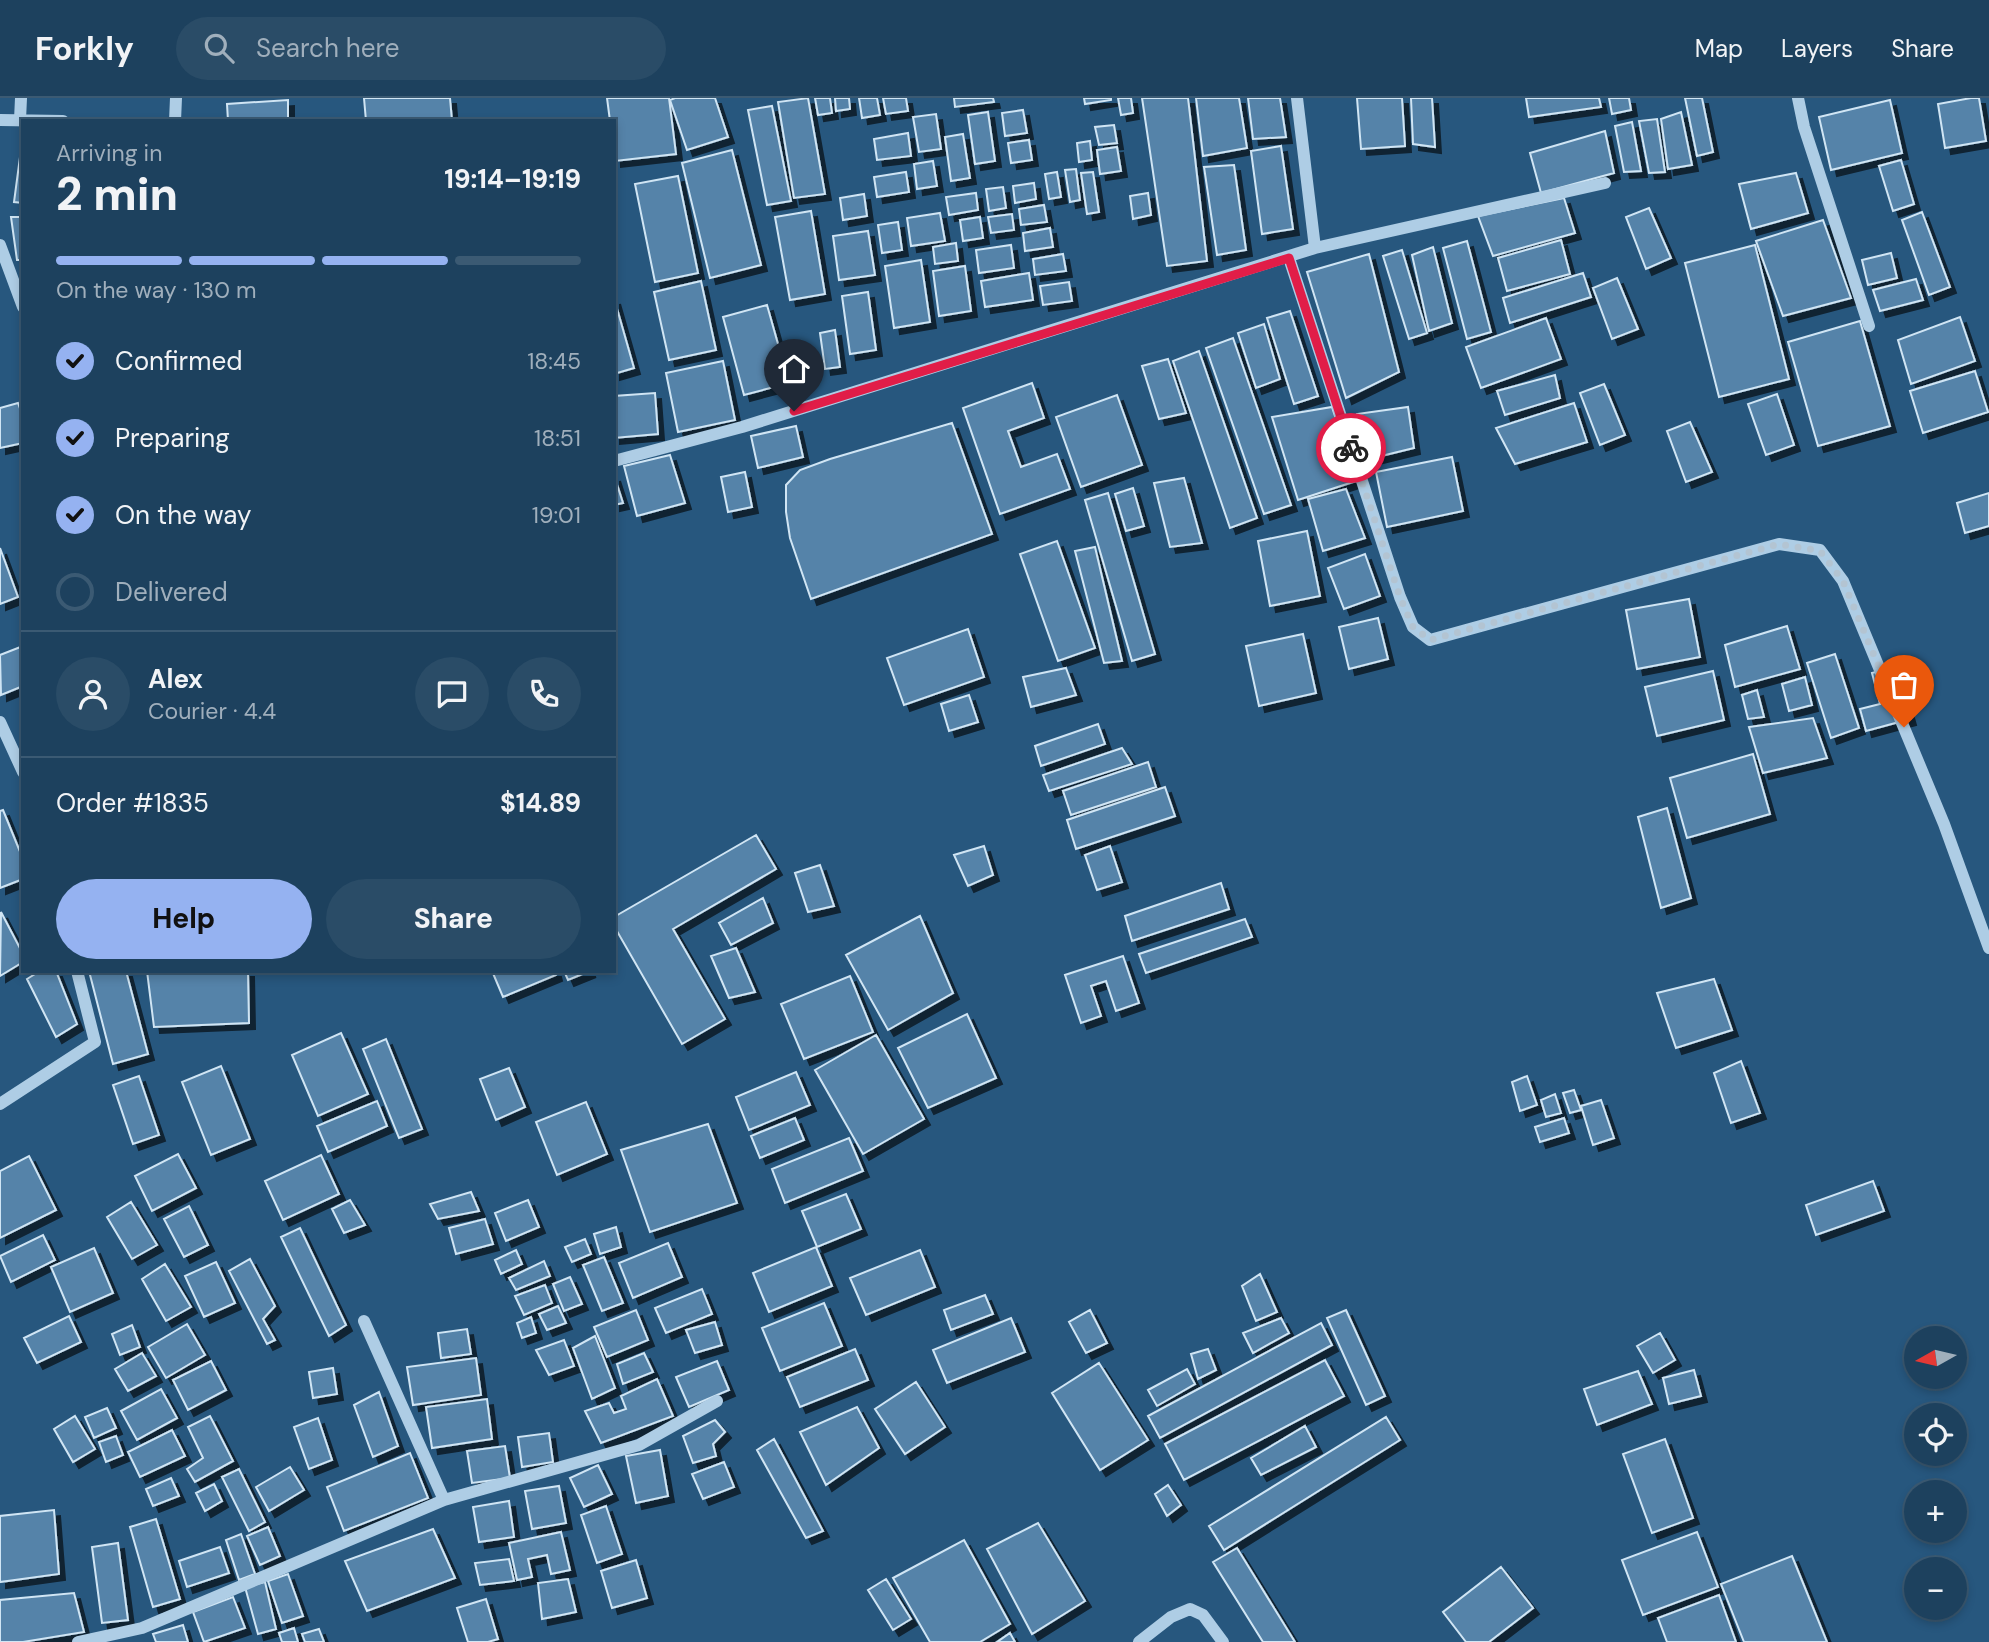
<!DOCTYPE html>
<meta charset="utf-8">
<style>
body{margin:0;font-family:"DM Sans",sans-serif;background:#2a4c67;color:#f1f3f6;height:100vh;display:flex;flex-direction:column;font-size:26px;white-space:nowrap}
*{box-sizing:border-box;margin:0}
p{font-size:23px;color:#a0afbc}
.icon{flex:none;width:38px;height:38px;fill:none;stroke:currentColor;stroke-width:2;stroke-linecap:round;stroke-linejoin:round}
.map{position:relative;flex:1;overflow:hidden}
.details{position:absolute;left:21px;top:21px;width:595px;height:854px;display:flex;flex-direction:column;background:#1d415e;border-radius:0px;box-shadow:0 4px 10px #0003,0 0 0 2px #3b5a73}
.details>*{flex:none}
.needle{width:46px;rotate:262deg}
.tools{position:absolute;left:1904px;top:1228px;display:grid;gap:14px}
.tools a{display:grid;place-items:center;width:63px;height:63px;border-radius:50%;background:#1d415e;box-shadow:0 4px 10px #0003,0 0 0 2px #3b5a73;font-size:35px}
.pin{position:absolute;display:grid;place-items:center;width:60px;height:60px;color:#fff;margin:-72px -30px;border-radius:50% 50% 50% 0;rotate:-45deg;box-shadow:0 0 7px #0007}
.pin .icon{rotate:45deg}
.courier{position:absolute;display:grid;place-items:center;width:70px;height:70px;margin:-35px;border:5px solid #e11d48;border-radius:50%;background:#fff;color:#222;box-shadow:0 2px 9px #0007}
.overview em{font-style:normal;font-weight:800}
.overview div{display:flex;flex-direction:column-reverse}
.overview{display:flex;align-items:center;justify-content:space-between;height:119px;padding:0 35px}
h1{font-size:46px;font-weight:800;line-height:52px}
.bar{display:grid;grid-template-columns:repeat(4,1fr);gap:10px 7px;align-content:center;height:84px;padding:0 35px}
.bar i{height:9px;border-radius:5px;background:#3b5a73}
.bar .current{background:#95b2f1}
.bar p{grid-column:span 4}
.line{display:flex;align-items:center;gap:18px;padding:0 35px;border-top:2px solid #3b5a73}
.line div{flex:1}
.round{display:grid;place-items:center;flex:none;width:74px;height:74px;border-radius:37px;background:#2a4c67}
ol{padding:0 35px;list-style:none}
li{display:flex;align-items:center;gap:21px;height:77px}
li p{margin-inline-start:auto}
li .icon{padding:7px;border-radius:50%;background:#95b2f1;color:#111;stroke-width:4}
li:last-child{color:#a0afbc}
li i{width:38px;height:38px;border:4px solid #3b5a73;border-radius:50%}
.cta{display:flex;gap:14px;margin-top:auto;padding:14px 35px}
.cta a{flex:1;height:80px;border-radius:42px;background:#95b2f1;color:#111;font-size:28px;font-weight:800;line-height:80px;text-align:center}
.cta a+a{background:#2a4c67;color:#f1f3f6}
header{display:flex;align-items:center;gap:42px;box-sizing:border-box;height:98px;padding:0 35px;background:#1d415e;border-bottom:2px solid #3b5a73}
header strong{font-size:33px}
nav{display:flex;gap:38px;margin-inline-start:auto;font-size:24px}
.search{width:490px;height:63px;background:#2a4c67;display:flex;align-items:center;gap:18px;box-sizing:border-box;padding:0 24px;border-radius:38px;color:#a0afbc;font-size:26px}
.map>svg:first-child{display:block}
.building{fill:#5483a9;stroke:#d0e5f4;stroke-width:2;filter:url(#shadow)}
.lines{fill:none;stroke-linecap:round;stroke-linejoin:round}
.minor{stroke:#aecde5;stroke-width:12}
.done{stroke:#b3c4d2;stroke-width:7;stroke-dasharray:0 12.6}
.route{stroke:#e11d48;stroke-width:9}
</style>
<header>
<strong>Forkly</strong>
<div class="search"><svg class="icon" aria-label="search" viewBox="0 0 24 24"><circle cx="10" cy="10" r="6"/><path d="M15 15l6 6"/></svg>Search here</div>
<nav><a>Map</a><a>Layers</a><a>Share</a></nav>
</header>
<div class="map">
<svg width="1989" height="1544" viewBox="0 0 1989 1544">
<defs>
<filter id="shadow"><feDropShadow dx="6" dy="6" stdDeviation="0" flood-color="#0009"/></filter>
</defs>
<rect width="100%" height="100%" fill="#27577e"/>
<!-- building -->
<path class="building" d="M364 0H450L452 23H366Z
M607 0H669L676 56 615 63 614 23H610Z
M675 0H715L728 39 687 52 670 2Z
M808 0 825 96 794 100 778 4Z
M815 0H830L832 15 818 17Z
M835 0H849L850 11 836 13Z
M859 0H877L880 17 862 20Z
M883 0H906L908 13 886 16Z
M954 0H993L994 4 955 9Z
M1084 0H1111V2L1085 6Z
M1118 0H1131L1133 15 1121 17Z
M1142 0H1188L1207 163 1167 168Z
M1196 0H1239L1247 50 1203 58Z
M1248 0H1280L1286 39 1253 41Z
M1357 0H1402L1405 48 1361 51Z
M1411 0H1432L1435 49 1413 46Z
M1526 0H1599L1601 9 1529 19Z
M1609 0H1629L1631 12 1612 16Z
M1685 0H1702L1713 54 1697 58Z
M1971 0H1979L1986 43 1945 50 1938 6Z
M288 2V23H228L227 6Z
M1890 2 1902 55 1831 72 1819 19Z
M772 8 791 103 767 107 748 12Z
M1023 12 1027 35 1005 38 1002 15Z
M988 14 995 63 975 66 968 17Z
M1681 14 1692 67 1668 71 1661 21Z
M936 16 941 51 919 54 913 19Z
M1657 21 1665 74 1649 75 1639 23Z
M1632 24 1641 73 1624 74 1615 28Z
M1114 27 1117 45 1099 47 1095 29Z
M1605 33 1614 75 1541 95 1530 55Z
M908 35 911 58 877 62 874 41Z
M963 36 970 80 951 83 945 39Z
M1029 42 1032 62 1011 65 1008 45Z
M1090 43 1092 62 1079 64 1077 45Z
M1281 48 1293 131 1262 136 1251 53Z
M1117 49 1121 73 1100 76 1097 52Z
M732 52 761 167 710 180 682 65Z
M20 59 23 60V105L14 104Z
M1901 62 1914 106 1893 113 1879 68Z
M933 63 937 88 917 91 914 66Z
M1234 67 1246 152 1217 157 1204 69Z
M1076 71 1080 102 1070 104 1065 72Z
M906 74 909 94 877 99 874 79Z
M1057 74 1061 99 1049 101 1045 76Z
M1093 74 1099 114 1087 116 1081 75Z
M1796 75 1808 115 1751 131 1739 86Z
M678 78 698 175 655 184 635 86Z
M1034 85 1036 101 1015 105 1013 88Z
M1003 89 1006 110 989 113 986 91Z
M976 95 978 112 949 117 946 99Z
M1148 95 1151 117 1133 121 1130 98Z
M864 96 867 118 843 122 840 100Z
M1564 100 1575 135 1493 158 1478 118Z
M1044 107 1047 124 1021 127 1019 111Z
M1649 110 1671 160 1646 171 1626 119Z
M811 113 825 196 790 202 775 119Z
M1922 114 1950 189 1929 197 1902 122Z
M940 115 945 143 911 148 907 120Z
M1012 116 1014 132 991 135 988 119Z
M11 119H23V162H17Z
M980 119 983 140 963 143 960 122Z
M1823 122 1851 200 1783 218 1756 143Z
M898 124 902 152 882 155 878 127Z
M1050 130 1053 149 1025 153 1023 135Z
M868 133 875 177 839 182 833 138Z
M1561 142 1570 176 1507 193 1498 160Z
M1467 143 1491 234 1467 241 1443 150Z
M956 145 958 163 935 166 933 149Z
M1011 147 1014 170 979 175 976 152Z
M1755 147 1789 281 1719 299 1685 165Z
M1433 149 1452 225 1429 233 1412 157Z
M1402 152 1427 235 1409 241 1383 158Z
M1891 155 1897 180 1868 187 1862 162Z
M1063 156 1066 173 1035 177 1033 161Z
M1369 156 1399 274 1346 300 1307 174Z
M921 162 930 224 894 230 885 168Z
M965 168 971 213 939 218 933 173Z
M1029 175 1033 202 985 209 981 183Z
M1583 175 1591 199 1510 225 1503 200Z
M1617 180 1638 231 1612 241 1593 190Z
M1916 181 1923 202 1880 213 1873 192Z
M701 183 716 252 669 262 654 194Z
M1069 184 1072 203 1043 207 1040 188Z
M868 194 876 252 850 256 842 198Z
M614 200 634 270 614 276Z
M767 207 789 285 744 297 723 219Z
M1290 213 1318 298 1294 306 1267 220Z
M1960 219 1975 263 1911 286 1898 242Z
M1546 220 1561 261 1481 290 1466 249Z
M1860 223 1890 328 1818 348 1788 244Z
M1264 226 1280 281 1256 290 1238 235Z
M835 232 840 269 825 271 820 235Z
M1233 240 1291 407 1264 416 1206 250Z
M1199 253 1257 420 1230 430 1173 263Z
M1168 261 1186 315 1159 321 1142 268Z
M723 263 735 322 678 334 666 275Z
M1975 273 1988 314 1923 335 1910 293Z
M1555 277 1560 300 1505 317 1497 293Z
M1032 285 1044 320 1008 333 1021 369 1057 356 1070 391 1000 416 963 310Z
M1604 286 1625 337 1600 347 1580 295Z
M655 295 658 336 614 340V298Z
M1777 296 1794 347 1766 357 1748 306Z
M1117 297 1142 367 1081 389 1056 319Z
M18 305 23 319V345L0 350V310Z
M1574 305 1587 344 1515 366 1496 330Z
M1332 309 1356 383 1298 402 1272 319Z
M1408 309 1414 350 1369 361 1357 316Z
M1690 324 1712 374 1686 384 1667 333Z
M952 325 992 436 811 501 790 440 786 414V387L800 372 830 361Z
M796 328 803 359 758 370 751 338Z
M670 357 685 405 637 418 624 368Z
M1452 359 1463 413 1387 429 1376 374Z
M745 374 752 409 728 414 721 379Z
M614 377 623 405 614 407Z
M1184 380 1202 445 1170 449 1154 385Z
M1133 390 1144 428 1126 433 1115 396Z
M1346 391 1365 440 1323 453 1308 401Z
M1108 395 1155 556 1132 563 1085 402Z
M1989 395V428L1965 435 1957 405Z
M1307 433 1320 498 1270 508 1258 443Z
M1057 443 1095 550 1058 563 1020 456Z
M1095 449 1122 563 1104 565 1075 453Z
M0 450 18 499 0 506Z
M1365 456 1380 498 1344 511 1328 470Z
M1689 501 1700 559 1637 571 1626 512Z
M1378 520 1388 561 1349 571 1339 529Z
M1787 528 1800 571 1735 589 1725 547Z
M968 531 984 579 904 607 887 560Z
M1303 536 1316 595 1259 608 1246 548Z
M23 548V588L1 597 0 557Z
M1835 556 1859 630 1831 640 1807 565Z
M1895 569 1910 621 1866 633 1860 611 1880 606 1872 575Z
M1066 570 1076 597 1031 609 1023 579Z
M1713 573 1724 622 1657 638 1645 589Z
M1805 579 1812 607 1789 613 1782 586Z
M1757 592 1764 619 1748 621 1742 597Z
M969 597 978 624 949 633 941 606Z
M1813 620 1827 660 1763 675 1749 629Z
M1098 626 1105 646 1041 668 1035 648Z
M1122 650 1132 666 1049 693 1043 677Z
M1753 656 1770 716 1687 740 1670 680Z
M1148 664 1156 689 1071 717 1063 693Z
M1165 689 1175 718 1076 751 1067 722Z
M1667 710 1691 800 1661 810 1638 719Z
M3 712 23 761V781L0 790V713Z
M756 737 776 771 673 831 725 921 682 946 614 828V819Z
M984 748 993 777 968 788 954 757Z
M1110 748 1122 784 1097 792 1085 757Z
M820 767 834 808 808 814 795 775Z
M1221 785 1229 811 1132 843 1125 818Z
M763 800 773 825 731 847 719 825Z
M1 814 23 856V864L0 878Z
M920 818 953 895 888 932 846 857Z
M1245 821 1252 839 1146 875 1139 856Z
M736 850 755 894 729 900 711 858Z
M1123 858 1139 905 1116 913 1106 883 1091 888 1101 918 1081 925 1065 877Z
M40 873H56L77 926 56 939 27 881Z
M89 873H126L148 956 113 966Z
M147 873H248L249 925 154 929Z
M492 873H555L556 877 503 899Z
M564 873H590L568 882Z
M850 878 873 934 804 961 781 906Z
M1714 881 1732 932 1676 950 1657 895Z
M967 916 996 980 928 1010 898 950Z
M341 935 368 996 318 1018 292 957Z
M876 937 924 1021 863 1056 815 972Z
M386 941 422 1031 399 1040 363 951Z
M1741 963 1760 1015 1731 1025 1714 975Z
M221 968 250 1041 211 1057 182 984Z
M509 970 525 1009 496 1022 480 981Z
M796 974 810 1007 749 1032 736 999Z
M139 978 159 1037 133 1046 113 987Z
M1527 978 1537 1007 1520 1013 1512 984Z
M1574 992 1581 1012 1570 1015 1563 995Z
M1555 996 1561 1015 1546 1019 1541 1002Z
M1601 1002 1614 1040 1593 1047 1581 1008Z
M377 1003 387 1028 328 1054 317 1028Z
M586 1004 607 1056 557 1077 536 1024Z
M795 1020 804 1042 760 1060 751 1038Z
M1564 1020 1569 1035 1540 1044 1535 1029Z
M708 1026 737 1105 650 1134 621 1052Z
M849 1040 863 1073 785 1105 772 1071Z
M178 1056 196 1090 152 1113 135 1078Z
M321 1057 339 1096 283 1122 265 1083Z
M29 1058 56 1112 0 1140V1073Z
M1873 1083 1884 1113 1816 1137 1806 1107Z
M471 1094 479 1113 438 1121 430 1106Z
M846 1096 861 1131 817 1149 802 1113Z
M350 1102 365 1127 344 1135 332 1111Z
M528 1102 539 1129 506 1143 495 1115Z
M131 1104 157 1147 132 1161 107 1119Z
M189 1108 208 1147 184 1159 164 1121Z
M485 1121 493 1146 456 1156 449 1130Z
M616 1129 621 1149 600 1156 594 1136Z
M300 1130 346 1227 329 1238 281 1139Z
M43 1137 55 1162 11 1184 0 1158Z
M585 1141 591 1156 572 1164 565 1149Z
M668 1145 682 1179 633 1200 619 1165Z
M816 1149 832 1188 769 1214 753 1175Z
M94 1150 113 1195 70 1214 51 1169Z
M516 1152 522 1166 501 1176 495 1162Z
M920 1152 935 1189 866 1217 850 1180Z
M604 1159 623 1205 602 1213 583 1167Z
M250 1161 275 1208 263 1221 275 1242 267 1246 229 1173Z
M544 1163 550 1178 516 1192 509 1180Z
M216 1164 235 1205 204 1219 185 1178Z
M165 1166 191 1209 166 1223 142 1181Z
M1260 1176 1277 1214 1256 1223 1242 1188Z
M570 1179 582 1206 564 1213 553 1186Z
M545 1187 552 1205 524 1217 515 1198Z
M702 1191 712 1216 666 1235 655 1210Z
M985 1197 993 1216 951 1232 944 1212Z
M824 1205 842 1248 780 1273 762 1230Z
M558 1208 566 1225 547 1232 539 1216Z
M636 1212 648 1242 607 1259 594 1229Z
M1090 1212 1107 1245 1086 1255 1069 1224Z
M1346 1212 1385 1298 1366 1307 1327 1220Z
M69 1218 81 1244 37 1265 24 1240Z
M531 1219 536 1235 522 1240 517 1225Z
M1011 1220 1025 1254 947 1285 933 1252Z
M1281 1220 1289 1235 1253 1255 1243 1235Z
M715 1224 722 1247 695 1255 686 1232Z
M1321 1225 1332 1247 1160 1340 1148 1318Z
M187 1226 205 1257 166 1280 148 1249Z
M132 1227 140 1249 120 1257 112 1236Z
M467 1231 471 1256 441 1260 438 1235Z
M1660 1235 1675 1262 1653 1275 1637 1248Z
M595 1238 615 1290 592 1301 573 1250Z
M564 1242 574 1268 549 1277 536 1252Z
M855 1251 868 1282 800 1309 787 1279Z
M1208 1251 1216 1272 1198 1281 1191 1256Z
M142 1255 156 1278 128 1293 115 1271Z
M644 1255 653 1274 623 1286 617 1266Z
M476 1260 481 1297 413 1307 407 1269Z
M1325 1262 1344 1298 1184 1382 1165 1346Z
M211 1263 226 1292 188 1312 173 1282Z
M717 1263 729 1292 689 1309 676 1279Z
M1099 1265 1148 1342 1100 1372 1052 1295Z
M333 1270 337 1296 313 1300 309 1274Z
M1187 1271 1195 1286 1157 1308 1148 1292Z
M1694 1272 1701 1298 1669 1306 1663 1280Z
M1638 1273 1652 1306 1597 1327 1584 1291Z
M657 1281 673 1318 601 1345 585 1313 609 1305 614 1315 626 1311 621 1298Z
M916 1284 945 1329 905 1356 875 1311Z
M161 1291 177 1320 137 1342 121 1313Z
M379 1294 398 1348 373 1359 354 1307Z
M487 1301 492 1341 432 1350 426 1309Z
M857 1309 879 1350 826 1387 800 1334Z
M107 1310 116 1330 94 1340 85 1319Z
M75 1318 95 1351 73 1364 54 1331Z
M210 1318 233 1363 195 1384 187 1371 203 1360 188 1329Z
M1386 1319 1400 1342 1224 1452 1209 1428Z
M318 1320 332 1362 309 1371 294 1329Z
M715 1322 725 1334 713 1346 716 1358 693 1365 683 1338Z
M1305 1328 1316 1349 1261 1377 1251 1360Z
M172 1332 185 1358 140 1379 128 1354Z
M549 1335 553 1364 522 1369 518 1339Z
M116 1338 123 1357 106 1364 99 1344Z
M774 1341 823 1433 806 1440 757 1352Z
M1665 1341 1693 1420 1652 1435 1623 1356Z
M505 1348 510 1380 472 1385 467 1353Z
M660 1352 668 1398 636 1405 626 1358Z
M410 1355 428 1400 344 1433 327 1389Z
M724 1364 734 1389 703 1401 692 1376Z
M598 1367 612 1396 584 1409 570 1380Z
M290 1369 304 1392 269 1413 256 1389Z
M239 1371 265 1424 249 1433 222 1379Z
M171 1380 179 1398 153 1408 146 1391Z
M214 1386 222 1403 205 1413 196 1395Z
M1168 1387 1181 1407 1167 1418 1155 1396Z
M559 1388 566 1425 532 1431 525 1393Z
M509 1403 514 1439 479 1444 473 1409Z
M606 1408 622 1456 597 1465 581 1417Z
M54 1412 59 1476 0 1484V1418Z
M156 1421 180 1501 153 1509 130 1429Z
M1038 1425 1085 1503 1032 1536 987 1451Z
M268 1429 280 1458 260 1467 247 1438Z
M433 1431 455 1480 367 1513 345 1463Z
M561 1434 570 1472 551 1476 547 1457 528 1461 532 1479 517 1482 509 1445Z
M1697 1434 1718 1489 1643 1517 1622 1462Z
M241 1436 255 1476 239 1482 226 1442Z
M964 1442 1010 1526 980 1544H930L893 1480Z
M118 1445 128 1522 102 1525 92 1449Z
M220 1449 229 1475 187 1489 179 1463Z
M1237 1450 1295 1544H1263L1213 1464Z
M1792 1458 1827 1544H1744L1721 1486Z
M509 1461 514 1483 480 1487 475 1465Z
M636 1462 647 1500 612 1510 601 1473Z
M1501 1469 1533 1510 1489 1544H1466L1443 1514Z
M288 1476 303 1518 282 1525 268 1483Z
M568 1481 576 1514 542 1521 538 1485Z
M886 1481 911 1521 893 1532 868 1492Z
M265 1484 276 1531 258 1536 245 1489Z
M74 1495 84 1534 23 1544H0V1502Z
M1719 1497 1736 1544H1667L1658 1520Z
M233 1499 245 1530 204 1544 193 1514Z
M486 1501 498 1541 488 1544H468L457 1510Z
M183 1527 188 1544H156L153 1536Z
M294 1530 298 1544H282L279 1535Z
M319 1531 324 1544H305L302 1536Z
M1010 1535 1015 1544H997Z"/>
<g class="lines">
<!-- minor -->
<path class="minor" d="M1297 0 1315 150
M1798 0 1804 29 1869 228
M0 22 63 23
M20 22 21 0
M175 23 176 0
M0 147 23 209
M1289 160 1400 499 1413 529 1430 542 1779 446 1820 452 1843 483 1944 726 1989 850
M614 363 742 329 1315 150 1605 85
M0 624 23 674
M0 1006 95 944 77 873
M364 1223 444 1402
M78 1544 142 1530 444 1402 639 1347 717 1303
M1139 1544 1171 1519 1190 1511 1203 1517 1223 1544"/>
</g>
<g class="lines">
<!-- done -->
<path class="done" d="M1351 350 1400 499 1413 529 1430 542 1779 446 1820 453 1843 483 1904 629"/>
<!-- route -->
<path class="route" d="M794 313 1289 160 1351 350"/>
</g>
</svg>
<div class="tools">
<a><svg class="needle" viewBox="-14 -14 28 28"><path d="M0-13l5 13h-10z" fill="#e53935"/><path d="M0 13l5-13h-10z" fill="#a0afbc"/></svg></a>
<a><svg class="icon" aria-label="locate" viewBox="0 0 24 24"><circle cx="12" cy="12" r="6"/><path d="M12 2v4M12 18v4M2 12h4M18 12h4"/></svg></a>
<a>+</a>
<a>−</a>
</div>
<div class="pin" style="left:1904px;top:629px;background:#ea580c"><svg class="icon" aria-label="bag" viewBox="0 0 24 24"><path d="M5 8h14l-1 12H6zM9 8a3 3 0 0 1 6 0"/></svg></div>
<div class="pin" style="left:794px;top:313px;background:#1f2937"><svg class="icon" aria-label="home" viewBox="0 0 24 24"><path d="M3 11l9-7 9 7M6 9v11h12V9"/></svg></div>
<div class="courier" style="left:1351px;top:350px"><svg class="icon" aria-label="bike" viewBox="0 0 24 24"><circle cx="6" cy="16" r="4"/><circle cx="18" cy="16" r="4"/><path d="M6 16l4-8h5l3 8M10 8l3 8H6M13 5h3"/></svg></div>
<section class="details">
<div class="overview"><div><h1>2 min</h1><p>Arriving in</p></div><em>19:14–19:19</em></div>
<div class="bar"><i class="current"></i><i class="current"></i><i class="current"></i><i></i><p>On the way · 130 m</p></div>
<ol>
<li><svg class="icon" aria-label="check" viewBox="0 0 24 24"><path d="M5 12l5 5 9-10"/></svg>Confirmed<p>18:45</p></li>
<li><svg class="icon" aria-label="check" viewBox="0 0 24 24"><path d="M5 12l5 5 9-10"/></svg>Preparing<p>18:51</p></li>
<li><svg class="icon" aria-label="check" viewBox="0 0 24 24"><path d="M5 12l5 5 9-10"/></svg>On the way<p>19:01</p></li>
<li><i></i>Delivered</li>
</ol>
<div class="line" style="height:126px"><a class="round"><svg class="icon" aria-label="person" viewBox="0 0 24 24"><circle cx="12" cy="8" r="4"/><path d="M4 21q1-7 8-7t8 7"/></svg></a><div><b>Alex</b><p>Courier · 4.4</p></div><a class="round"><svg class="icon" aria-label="chat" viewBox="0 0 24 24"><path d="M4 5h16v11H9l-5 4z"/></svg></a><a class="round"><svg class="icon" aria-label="phone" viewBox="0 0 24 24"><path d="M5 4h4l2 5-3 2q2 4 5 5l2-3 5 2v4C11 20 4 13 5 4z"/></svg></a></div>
<div class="line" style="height:91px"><div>Order #1835</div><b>$14.89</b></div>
<div class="cta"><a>Help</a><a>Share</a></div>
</section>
</div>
